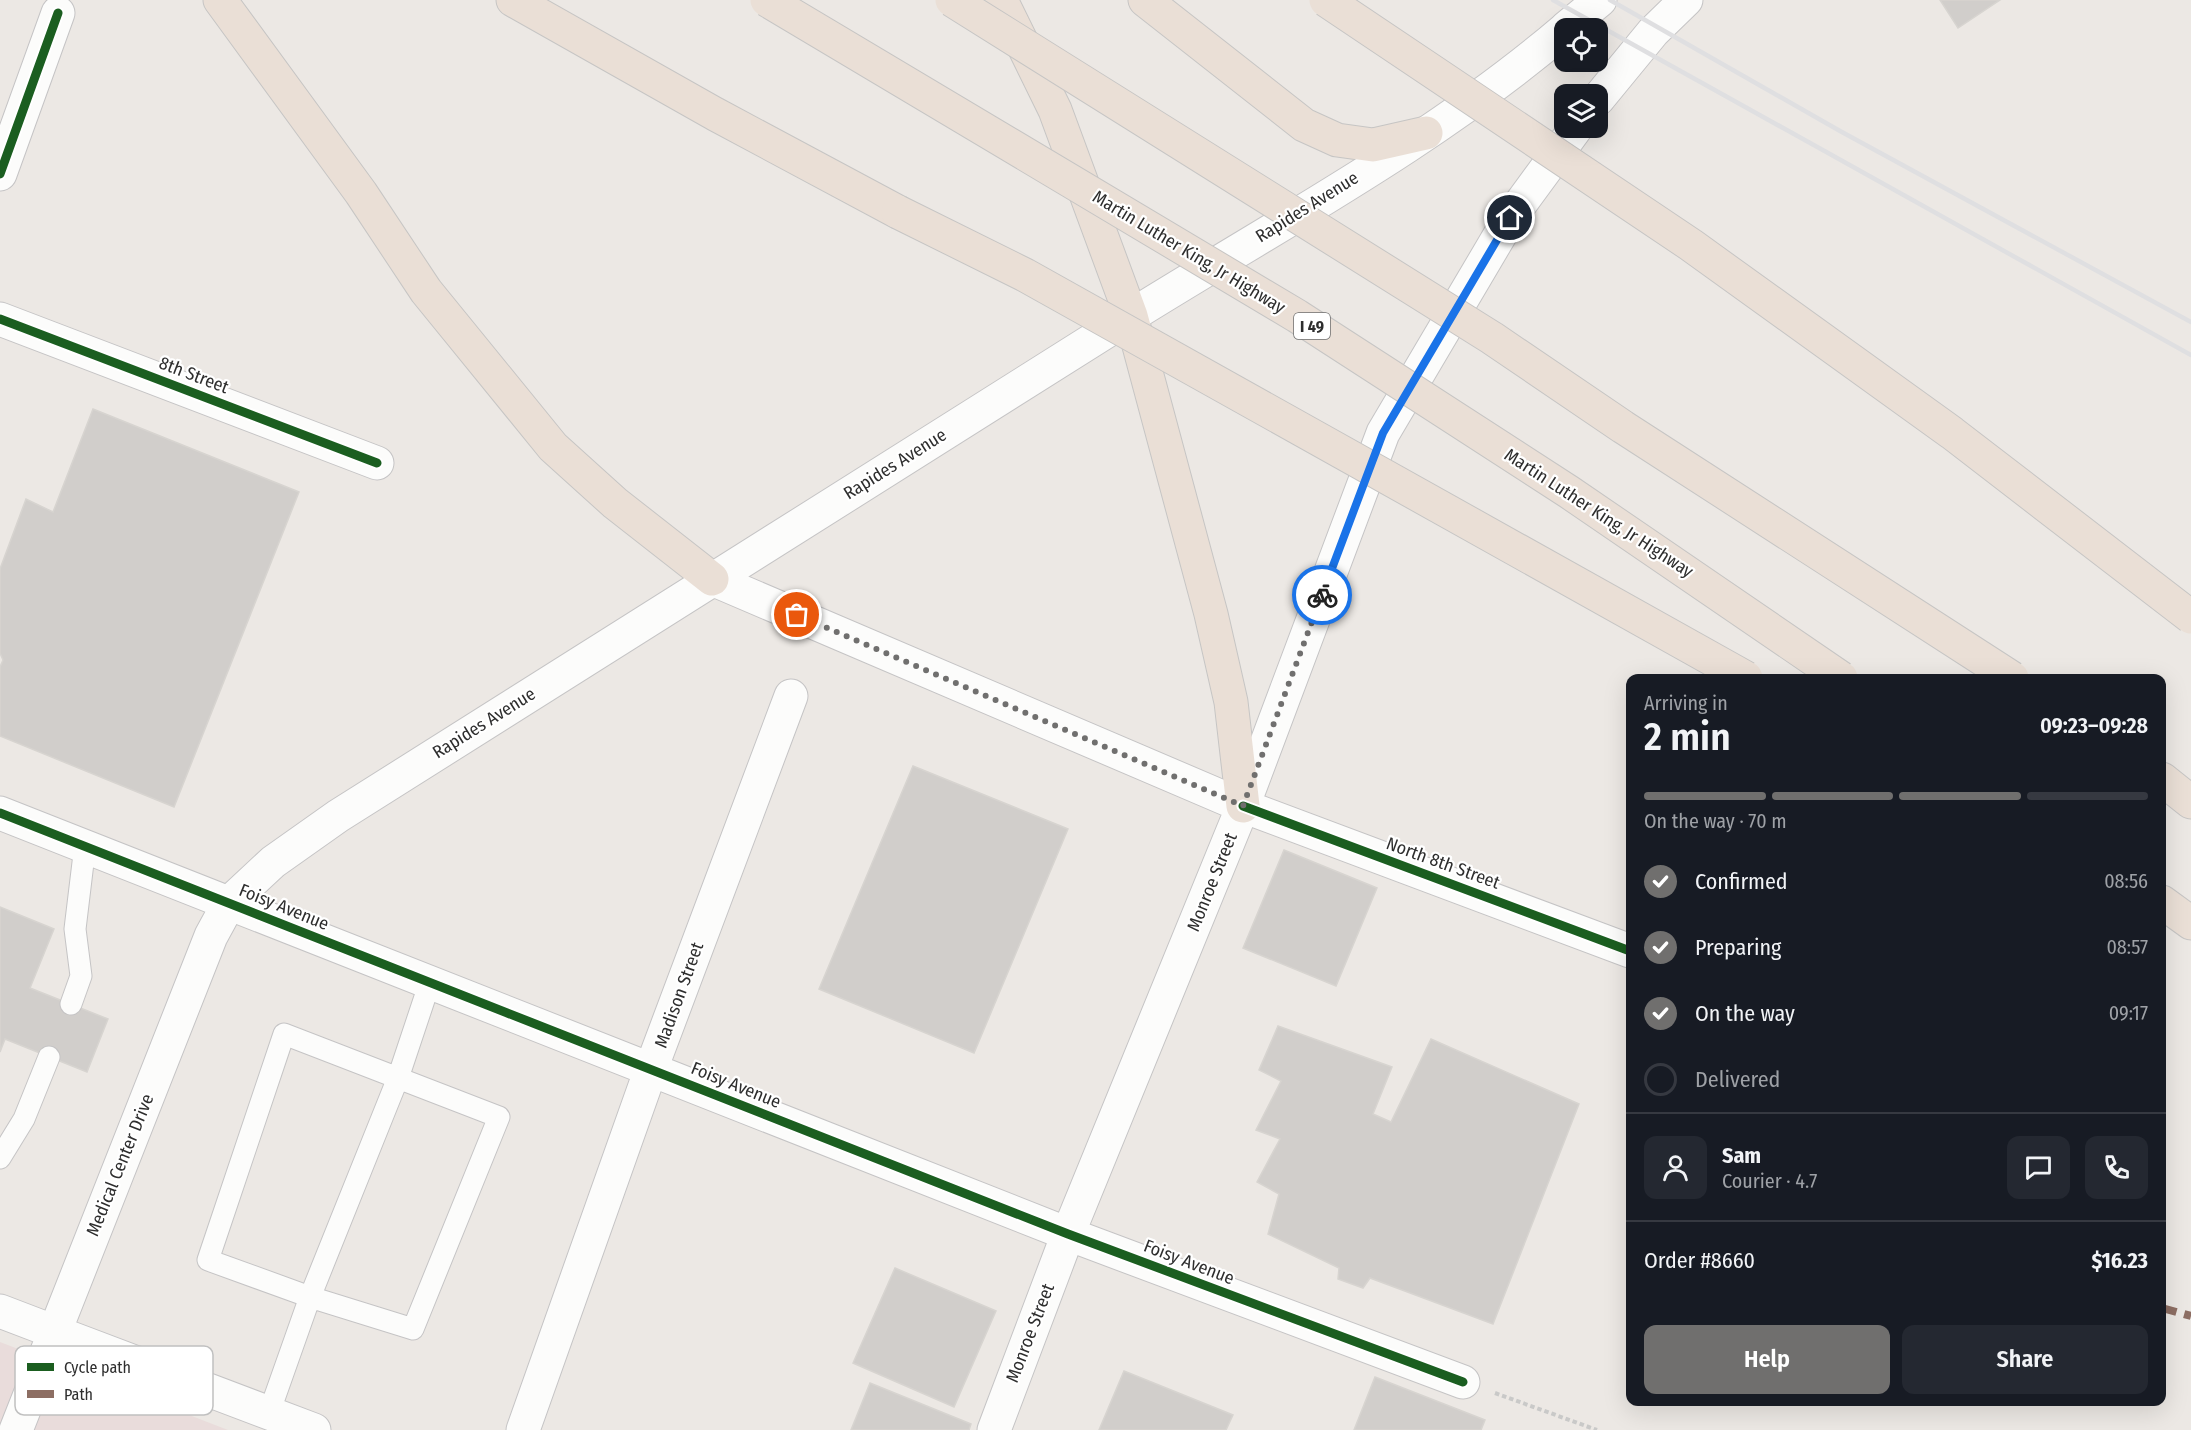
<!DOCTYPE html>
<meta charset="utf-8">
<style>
body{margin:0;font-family:"Fira Sans Condensed",sans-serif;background:#242831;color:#f1f3f6;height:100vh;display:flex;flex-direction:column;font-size:22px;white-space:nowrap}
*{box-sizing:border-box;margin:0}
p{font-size:20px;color:#9ea1a6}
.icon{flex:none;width:33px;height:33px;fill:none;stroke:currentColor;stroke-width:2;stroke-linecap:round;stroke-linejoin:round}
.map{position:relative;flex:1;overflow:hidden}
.details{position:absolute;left:1626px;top:674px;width:540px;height:732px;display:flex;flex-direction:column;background:#171b24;border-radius:12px;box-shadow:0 6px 24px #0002}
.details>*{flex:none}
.buttons{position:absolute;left:1554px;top:18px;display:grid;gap:12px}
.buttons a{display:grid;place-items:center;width:54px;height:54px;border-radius:12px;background:#171b24;box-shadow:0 6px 24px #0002;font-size:30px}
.pin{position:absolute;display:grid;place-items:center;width:51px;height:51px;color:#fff;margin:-26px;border:3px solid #fff;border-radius:50%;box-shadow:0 2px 6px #0007}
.courier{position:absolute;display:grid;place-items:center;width:60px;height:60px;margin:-30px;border:4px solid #1a73e8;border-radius:50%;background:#fff;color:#222;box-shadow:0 2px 8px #0007}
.overview em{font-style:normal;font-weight:600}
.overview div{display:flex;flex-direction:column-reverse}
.overview{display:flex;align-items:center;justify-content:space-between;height:102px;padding:0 18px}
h1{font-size:39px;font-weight:600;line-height:45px}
.bar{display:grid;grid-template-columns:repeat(4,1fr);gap:9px 6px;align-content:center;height:72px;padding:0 18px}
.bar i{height:8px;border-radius:4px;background:#363941}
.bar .current{background:#706f6e}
.bar p{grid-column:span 4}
.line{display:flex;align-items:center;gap:15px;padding:0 18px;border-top:2px solid #363941}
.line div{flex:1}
.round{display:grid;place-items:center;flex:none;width:63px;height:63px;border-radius:12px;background:#242831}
ol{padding:0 18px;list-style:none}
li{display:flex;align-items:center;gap:18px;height:66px}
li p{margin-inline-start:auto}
li .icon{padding:6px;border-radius:50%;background:#706f6e;color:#fff;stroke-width:4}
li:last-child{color:#9ea1a6}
li i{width:33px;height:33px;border:3px solid #363941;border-radius:50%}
.cta{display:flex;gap:12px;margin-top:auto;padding:12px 18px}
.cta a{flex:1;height:69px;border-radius:12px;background:#706f6e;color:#fff;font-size:24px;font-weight:600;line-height:69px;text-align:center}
.cta a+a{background:#242831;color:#f1f3f6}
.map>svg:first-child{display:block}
.medical{fill:#e9dcdb}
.building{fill:#d1cecb;stroke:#d7d4d0;stroke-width:1.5}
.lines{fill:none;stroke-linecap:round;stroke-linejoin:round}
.lane-casing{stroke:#c5c4c5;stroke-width:23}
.street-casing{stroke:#c5c4c5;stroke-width:35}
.secondary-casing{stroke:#c5c4c5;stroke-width:35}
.highway-casing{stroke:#c6c5c4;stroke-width:35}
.path{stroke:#c9c9c8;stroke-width:4;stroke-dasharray:4.5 3;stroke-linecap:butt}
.lane{stroke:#fcfcfb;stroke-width:21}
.street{stroke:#fcfcfb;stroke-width:33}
.secondary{stroke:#fcfcfb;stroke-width:33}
.highway{stroke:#eadfd6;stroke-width:33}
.rail{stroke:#dfdfe1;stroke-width:4.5}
.highway-bridge-casing{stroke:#c6c5c4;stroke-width:35;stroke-linecap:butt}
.highway-bridge{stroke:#eadfd6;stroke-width:33}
.quiet{stroke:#8d6e63;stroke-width:8;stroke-dasharray:15 8;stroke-linecap:butt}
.cycleway-casing{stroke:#fff;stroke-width:13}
.cycleway{stroke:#1b5e20;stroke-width:9}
.done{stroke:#706f6e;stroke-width:6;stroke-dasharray:0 10.8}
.route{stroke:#1a73e8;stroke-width:8}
.labels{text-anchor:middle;stroke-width:4.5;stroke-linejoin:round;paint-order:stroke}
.shield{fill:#fff;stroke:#6d6d6d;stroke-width:1.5}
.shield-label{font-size:16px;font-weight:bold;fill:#2e2e2e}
.street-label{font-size:18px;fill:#2e2e2e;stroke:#fff}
.key{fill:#fff;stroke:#c0c0c0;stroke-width:1.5}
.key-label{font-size:16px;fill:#2e2e2e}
</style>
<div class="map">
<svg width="2191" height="1430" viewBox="0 0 2191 1430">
<rect width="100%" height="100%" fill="#ece8e4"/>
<!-- medical -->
<path class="medical" d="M0 1342 228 1430H0Z"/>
<!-- building -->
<path class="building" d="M1940 0H2000L1958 28Z
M93 409 299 492 174 807 0 736V667L3 660 0 653V569L26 499 53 512Z
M913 766 1068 829 974 1053 819 989Z
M1284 850 1377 888 1336 986 1243 948Z
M0 907 54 929 30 988 108 1019 87 1072 5 1039 0 1052Z
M1278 1026 1392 1067 1373 1114 1391 1122 1431 1039 1579 1104 1493 1324 1370 1278 1363 1288 1338 1279 1339 1268 1268 1234 1279 1194 1257 1182 1280 1139 1256 1130 1281 1081 1259 1070Z
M895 1268 996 1311 954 1407 853 1363Z
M1124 1371 1233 1415 1226 1430H1099Z
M1375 1377 1485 1420 1481 1430H1354Z
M870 1383 971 1424 969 1430H851Z"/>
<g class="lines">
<defs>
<path id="lane" d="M71 1004 81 976 75 929 85 846
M0 1158 24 1119 49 1057
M269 1413 310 1297 413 1329 499 1117 284 1034 208 1260 310 1297 398 1078 430 982"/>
<path id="street" d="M0 174 58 13
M0 319 377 463
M1243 806 1630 951
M0 813 1068 1234 1463 1382
M0 1311 55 1332
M523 1430 651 1069 791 696"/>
<path id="secondary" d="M1566 28 1600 0
M1598 99 1653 32 1686 0
M712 579 1243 806
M55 1332 314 1430
M16 1430 211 936 229 903 273 862 338 816C598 651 858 487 1118 324 1269 229 1429 145 1564 30
M994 1430 1068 1234 1243 806 1383 433 1510 218 1576 128"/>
<path id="highway" d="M220 0 361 193 426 291 553 447 615 503 712 579
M513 0 715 114 898 212
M1001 0 1055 110 1131 316 1211 614 1231 702 1243 806
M1145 0 1304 125 1337 140 1373 145 1426 133
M2162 779 2191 802
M2162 902 2191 923"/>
</defs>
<!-- lane casing -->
<use href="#lane" class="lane-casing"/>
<!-- street casing -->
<use href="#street" class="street-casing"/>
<!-- secondary casing -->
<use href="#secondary" class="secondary-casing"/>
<!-- highway casing -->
<use href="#highway" class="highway-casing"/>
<!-- path -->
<path class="path" d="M1495 1393 1597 1430"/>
<!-- lane -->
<use href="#lane" class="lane"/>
<!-- street -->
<use href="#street" class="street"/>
<!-- secondary -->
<use href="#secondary" class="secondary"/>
<!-- highway -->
<use href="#highway" class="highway"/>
<!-- rail -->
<path class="rail" d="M1553 0 2191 355
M1610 0 1840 131 2191 322"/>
<defs>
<path id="highway-bridge" d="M767 0 1297 316 1569 492 1841 678
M952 0 1492 338 1623 427 2012 678
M1326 0 1691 245 1952 433 2191 617
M898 212 1025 275 1746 678"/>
</defs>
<!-- highway-bridge casing -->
<use href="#highway-bridge" class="highway-bridge-casing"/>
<!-- highway-bridge -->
<use href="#highway-bridge" class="highway-bridge"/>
<!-- quiet -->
<path class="quiet" d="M2162 1308 2191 1316"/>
<defs>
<path id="cycleway" d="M0 174 58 13
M0 319 377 463
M1243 806 1630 951
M0 813 1068 1234 1463 1382"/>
</defs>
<!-- cycleway casing -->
<use href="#cycleway" class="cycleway-casing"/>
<!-- cycleway -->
<use href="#cycleway" class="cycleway"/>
</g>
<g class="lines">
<!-- done -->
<path class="done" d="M797 615 1243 806 1322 595"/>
<!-- route -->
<path class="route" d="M1322 595 1383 433 1510 218"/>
</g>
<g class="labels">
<!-- shield labels -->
<rect class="shield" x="1294" y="313" width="36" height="26" rx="4.5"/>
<g class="shield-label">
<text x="1312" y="332">I 49</text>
</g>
<!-- street labels -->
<g class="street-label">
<text transform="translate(1307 207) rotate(-32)" y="6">Rapides Avenue</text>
<text transform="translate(1189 252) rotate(31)" y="6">Martin Luther King, Jr Highway</text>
<text transform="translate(194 375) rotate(21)" y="6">8th Street</text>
<text transform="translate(895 464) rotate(-32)" y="6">Rapides Avenue</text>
<text transform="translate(1599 513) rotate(33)" y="6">Martin Luther King, Jr Highway</text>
<text transform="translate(484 723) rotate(-32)" y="6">Rapides Avenue</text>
<text transform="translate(1443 863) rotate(20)" y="6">North 8th Street</text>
<text transform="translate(1212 882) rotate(-68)" y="6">Monroe Street</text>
<text transform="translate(284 907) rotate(22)" y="6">Foisy Avenue</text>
<text transform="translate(679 995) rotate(-70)" y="6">Madison Street</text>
<text transform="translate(736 1085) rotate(22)" y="6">Foisy Avenue</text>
<text transform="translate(120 1165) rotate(-68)" y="6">Medical Center Drive</text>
<text transform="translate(1189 1262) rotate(21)" y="6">Foisy Avenue</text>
<text transform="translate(1030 1333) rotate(-69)" y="6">Monroe Street</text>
</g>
</g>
<!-- legend -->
<rect x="15" y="1346" width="198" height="69" rx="9" class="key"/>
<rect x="27" y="1363" width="27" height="8" fill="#1b5e20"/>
<rect x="27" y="1390" width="27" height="8" fill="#8d6e63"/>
<g class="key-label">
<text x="64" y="1373">Cycle path</text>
<text x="64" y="1400">Path</text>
</g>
</svg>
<div class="buttons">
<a><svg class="icon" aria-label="locate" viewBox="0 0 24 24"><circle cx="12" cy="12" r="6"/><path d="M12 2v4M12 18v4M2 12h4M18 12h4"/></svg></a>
<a><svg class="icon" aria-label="layers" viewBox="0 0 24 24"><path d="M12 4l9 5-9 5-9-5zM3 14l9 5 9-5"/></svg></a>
</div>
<div class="pin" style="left:797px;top:615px;background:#ea580c"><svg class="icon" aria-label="bag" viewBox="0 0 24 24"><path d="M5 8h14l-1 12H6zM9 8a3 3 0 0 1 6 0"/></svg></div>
<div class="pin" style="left:1510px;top:218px;background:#1f2937"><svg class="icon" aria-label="home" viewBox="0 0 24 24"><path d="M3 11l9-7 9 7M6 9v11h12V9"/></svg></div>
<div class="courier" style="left:1322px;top:595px"><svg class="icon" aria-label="bike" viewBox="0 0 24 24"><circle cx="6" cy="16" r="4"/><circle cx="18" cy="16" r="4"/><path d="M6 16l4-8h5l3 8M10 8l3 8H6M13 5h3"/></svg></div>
<section class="details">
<div class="overview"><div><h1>2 min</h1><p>Arriving in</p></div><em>09:23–09:28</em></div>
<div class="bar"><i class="current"></i><i class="current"></i><i class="current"></i><i></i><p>On the way · 70 m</p></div>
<ol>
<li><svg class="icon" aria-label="check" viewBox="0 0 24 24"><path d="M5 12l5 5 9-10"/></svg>Confirmed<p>08:56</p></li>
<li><svg class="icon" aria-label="check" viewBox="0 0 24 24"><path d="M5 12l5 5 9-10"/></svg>Preparing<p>08:57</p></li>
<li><svg class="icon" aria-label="check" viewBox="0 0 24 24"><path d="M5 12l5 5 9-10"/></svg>On the way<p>09:17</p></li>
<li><i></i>Delivered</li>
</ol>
<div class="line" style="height:108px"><a class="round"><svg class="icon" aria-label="person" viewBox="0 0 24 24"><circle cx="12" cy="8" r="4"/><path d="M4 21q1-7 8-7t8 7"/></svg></a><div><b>Sam</b><p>Courier · 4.7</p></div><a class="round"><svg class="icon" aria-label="chat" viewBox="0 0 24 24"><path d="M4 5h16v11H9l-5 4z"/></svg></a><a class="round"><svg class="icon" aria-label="phone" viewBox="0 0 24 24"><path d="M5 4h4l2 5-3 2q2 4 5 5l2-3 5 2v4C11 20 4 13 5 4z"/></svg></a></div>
<div class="line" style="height:78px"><div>Order #8660</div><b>$16.23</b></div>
<div class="cta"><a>Help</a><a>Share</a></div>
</section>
</div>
